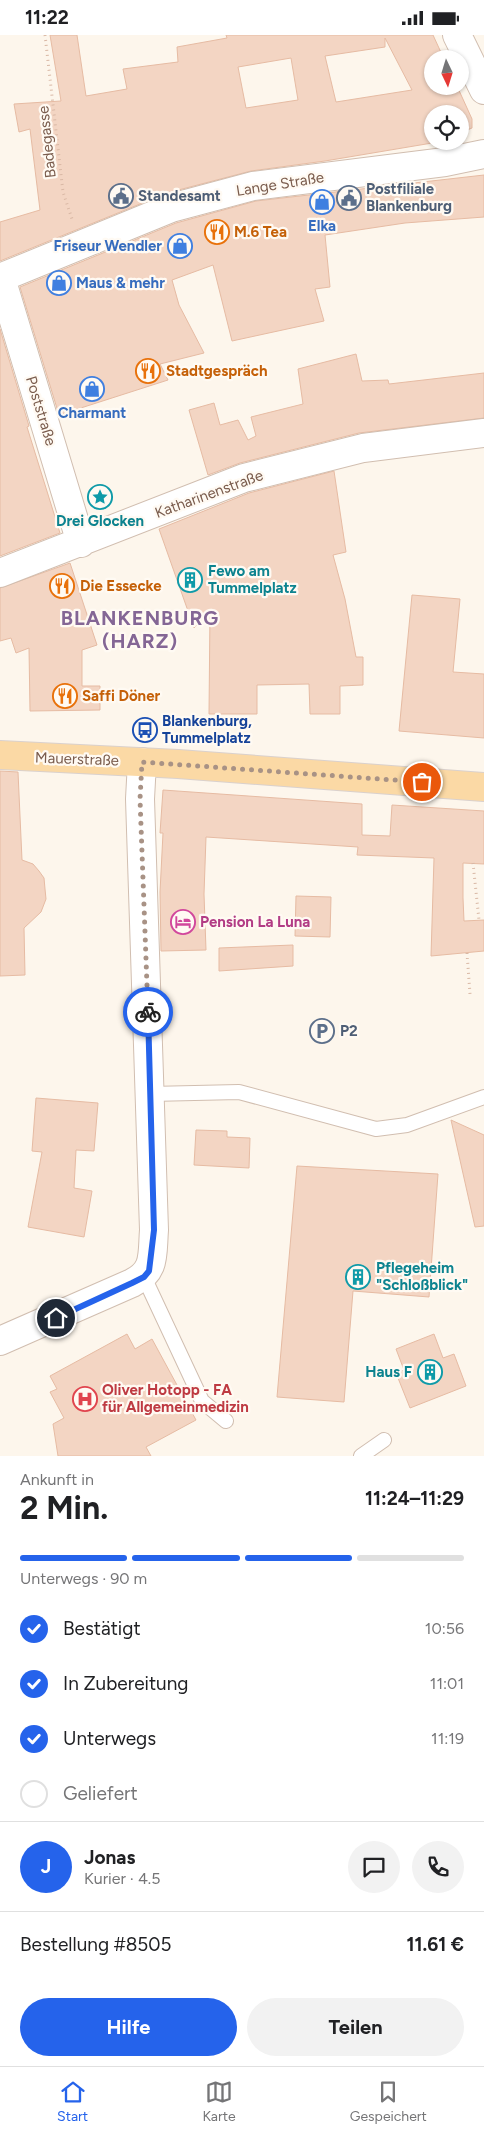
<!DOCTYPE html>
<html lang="de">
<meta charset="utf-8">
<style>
body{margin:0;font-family:Figtree,sans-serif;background:#f2f2f2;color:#202124;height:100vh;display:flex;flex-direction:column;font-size:19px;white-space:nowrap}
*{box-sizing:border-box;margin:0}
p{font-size:16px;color:#757577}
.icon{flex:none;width:28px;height:28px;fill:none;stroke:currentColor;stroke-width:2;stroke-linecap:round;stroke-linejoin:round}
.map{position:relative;height:1421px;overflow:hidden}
.sheet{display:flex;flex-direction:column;background:#fff;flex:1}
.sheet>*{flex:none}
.needle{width:32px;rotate:176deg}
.fabs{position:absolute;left:424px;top:15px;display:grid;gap:10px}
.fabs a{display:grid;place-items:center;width:45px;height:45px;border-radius:50%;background:#fff;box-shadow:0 1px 4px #0004;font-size:25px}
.pin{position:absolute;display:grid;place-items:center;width:42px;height:42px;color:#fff;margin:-21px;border:2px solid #fff;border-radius:50%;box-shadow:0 1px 5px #0007}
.courier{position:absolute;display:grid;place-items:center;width:50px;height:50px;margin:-25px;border:4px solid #2563eb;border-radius:50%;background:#fff;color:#222;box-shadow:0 1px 6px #0007}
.headline em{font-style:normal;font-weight:700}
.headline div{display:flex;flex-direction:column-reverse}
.headline{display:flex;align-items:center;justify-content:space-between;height:85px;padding:0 20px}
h1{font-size:32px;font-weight:700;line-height:38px}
.bar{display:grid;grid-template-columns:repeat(4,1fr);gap:8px 5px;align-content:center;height:60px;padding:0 20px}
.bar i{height:6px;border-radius:4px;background:#e0e0e0}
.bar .active{background:#2563eb}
.bar p{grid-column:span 4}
.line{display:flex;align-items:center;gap:12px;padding:0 20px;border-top:1px solid #e0e0e0}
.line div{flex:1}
.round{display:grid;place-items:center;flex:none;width:52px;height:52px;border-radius:26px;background:#f2f2f2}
ol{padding:0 20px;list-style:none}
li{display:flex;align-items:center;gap:15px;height:55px}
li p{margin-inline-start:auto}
li .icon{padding:5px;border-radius:50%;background:#2563eb;color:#fff;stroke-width:4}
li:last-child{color:#757577}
li i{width:28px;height:28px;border:2px solid #e0e0e0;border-radius:50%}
.cta{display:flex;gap:10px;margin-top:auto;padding:10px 20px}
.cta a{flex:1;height:58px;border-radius:30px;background:#2563eb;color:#fff;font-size:20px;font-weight:700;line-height:58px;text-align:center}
.cta a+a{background:#f2f2f2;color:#202124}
.status{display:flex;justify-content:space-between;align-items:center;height:35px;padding:0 25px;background:#fff;direction:ltr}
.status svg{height:14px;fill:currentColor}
.tabs{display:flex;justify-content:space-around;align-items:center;height:70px;border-top:1px solid #e0e0e0;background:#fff;font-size:14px;color:#757577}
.tabs a{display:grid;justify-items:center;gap:2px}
.tabs .active{color:#2563eb}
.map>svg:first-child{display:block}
.building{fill:#f3d5c3;stroke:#e6bba3;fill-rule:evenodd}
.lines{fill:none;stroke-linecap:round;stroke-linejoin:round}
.lane-casing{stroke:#d1beb0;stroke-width:16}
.street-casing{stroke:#d1beb0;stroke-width:30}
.primary-casing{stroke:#dad1cd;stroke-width:30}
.path{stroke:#d9b8a5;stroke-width:3;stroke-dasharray:1 4;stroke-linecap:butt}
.lane{stroke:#fff;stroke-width:14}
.street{stroke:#fff;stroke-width:28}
.primary{stroke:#fbd9a5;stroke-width:28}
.done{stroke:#a89285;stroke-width:5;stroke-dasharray:0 9}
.route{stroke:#2563eb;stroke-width:6}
.labels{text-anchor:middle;stroke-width:4.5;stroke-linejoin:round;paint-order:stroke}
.street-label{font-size:15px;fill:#7a5c4d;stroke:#fffaf3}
.service-label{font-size:15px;font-weight:bold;fill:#4e5e75;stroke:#fffaf3;text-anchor:start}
.shop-label{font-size:15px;font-weight:bold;fill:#366cbe;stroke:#fffaf3}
.food-label{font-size:15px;font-weight:bold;fill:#c56008;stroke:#fffaf3;text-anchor:start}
.culture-label{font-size:15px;font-weight:bold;fill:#0d838f;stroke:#fffaf3;text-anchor:start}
.transit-label{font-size:15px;font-weight:bold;fill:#164399;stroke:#fffaf3;text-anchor:start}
.hotel-label{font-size:15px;font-weight:bold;fill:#b23c85;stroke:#fffaf3;text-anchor:start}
.health-label{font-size:15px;font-weight:bold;fill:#be3a42;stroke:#fffaf3;text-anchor:start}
.district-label{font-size:20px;font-weight:bold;letter-spacing:1px;fill:#846695;stroke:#fffaf3}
</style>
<div class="status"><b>11:22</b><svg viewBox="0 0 49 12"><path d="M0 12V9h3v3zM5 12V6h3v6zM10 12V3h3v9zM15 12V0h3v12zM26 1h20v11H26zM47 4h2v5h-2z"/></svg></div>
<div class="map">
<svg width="484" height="1421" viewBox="0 0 484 1421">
<rect width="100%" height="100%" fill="#fdf6ec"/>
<!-- building -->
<path class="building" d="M50 0H77L86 61 127 54 123 34 178 27 177 12 227 3 226 0H433L444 24H432V51H457L472 84V93L460 98V79H432V106H440L438 107 325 126 251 136 167 158 0 226V187L40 175 30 94 19 97 14 69 61 66ZM385 3 412 55 336 67 325 21 385 12ZM291 23 298 65 246 73 238 32Z
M484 140V182L405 188 325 200 330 252 315 254 324 286 232 306 213 230 172 245 179 270 204 318 160 329 168 345 59 380 20 252 176 188 256 166Z
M0 294 29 391 27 392 60 498 0 521Z
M356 319 362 346 388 345 389 349 484 338V383L359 398 240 428 208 440 189 375 214 368 220 390 238 385 248 405 256 401 251 382 303 369 298 334Z
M334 436 346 517 333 520 345 564 356 622H363V650L340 651V679H310L309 649 257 650V679H209L210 575 194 593 159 494 249 458Z
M70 528 97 610 82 615V651H100V675L30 676 29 613 16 618 11 603 0 606V553Z
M412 560 460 564 453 637 484 639V703L399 696Z
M0 736 18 737 22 825 33 829 39 836 44 843 45 854 46 864 41 877 24 893 25 940 0 941Z
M163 755 362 769V800L390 801 392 770 484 776V829L463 828V863L464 886 484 885V916L431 921 434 823 357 820 358 812 206 802 204 859 206 915 161 916 160 857 163 798H160Z
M296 861 331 862 330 902 295 901Z
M293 910V931L219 936V913Z
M36 1063 98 1068 94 1116 76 1115 74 1153 92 1156 84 1202 28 1192 42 1117 32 1116Z
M451 1085 484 1100V1191L475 1192Z
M196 1095 227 1096V1102L250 1103 249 1133 194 1130Z
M297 1131 438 1139 429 1262 353 1256 344 1367 277 1362Z
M127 1299 135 1314 152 1304 196 1385 146 1412 151 1421H58L53 1389 64 1383 50 1357 57 1354 50 1341Z
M434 1299 443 1323 454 1319 466 1351 410 1373 396 1338 404 1335 396 1314Z"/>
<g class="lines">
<defs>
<path id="lane" d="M150 1059 239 1057 376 1094 407 1090 484 1062
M144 1242 202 1366 226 1386
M361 1421 384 1405"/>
<path id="street" d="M457 0 484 55
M0 243 171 173 253 151 445 127 484 119
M1 243 81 508
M0 538 244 443 363 413 484 398
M0 1306 132 1248C156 1236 152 1220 154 1195L140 764 142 727"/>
<path id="primary" d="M0 720 178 729 484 752"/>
</defs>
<!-- lane casing -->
<use href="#lane" class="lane-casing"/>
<!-- street casing -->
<use href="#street" class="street-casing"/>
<!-- primary casing -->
<use href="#primary" class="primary-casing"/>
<!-- path -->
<path class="path" d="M45 0 63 157 72 184
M473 828 479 885
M467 918 470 959"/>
<!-- lane -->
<use href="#lane" class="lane"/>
<!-- street -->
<use href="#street" class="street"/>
<!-- primary -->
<use href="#primary" class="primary"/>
</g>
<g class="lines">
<!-- done -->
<path class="done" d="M148 977 140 764 142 727 422 747"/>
<!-- route -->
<path class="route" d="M56 1283 132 1248 144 1242 149 1236 154 1195 148 977"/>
</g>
<!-- icons -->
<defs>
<symbol id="civic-ring" viewBox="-11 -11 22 22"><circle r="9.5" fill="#fffaf3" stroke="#5c6f8a" stroke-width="1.5"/><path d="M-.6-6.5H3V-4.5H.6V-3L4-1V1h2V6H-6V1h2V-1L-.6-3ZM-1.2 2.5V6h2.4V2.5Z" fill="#5c6f8a"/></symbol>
<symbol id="shop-ring" viewBox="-11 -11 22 22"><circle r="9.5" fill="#fffaf3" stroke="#3f7fe0" stroke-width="1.5"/><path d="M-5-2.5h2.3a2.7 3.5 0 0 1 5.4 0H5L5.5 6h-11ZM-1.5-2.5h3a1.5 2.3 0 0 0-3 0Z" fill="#3f7fe0"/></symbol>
<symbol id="restaurant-ring" viewBox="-11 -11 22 22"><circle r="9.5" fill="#fffaf3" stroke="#e8710a" stroke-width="1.5"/><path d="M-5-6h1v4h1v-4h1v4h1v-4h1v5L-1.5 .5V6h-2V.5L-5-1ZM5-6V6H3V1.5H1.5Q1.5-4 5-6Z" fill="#e8710a"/></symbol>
<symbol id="sight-ring" viewBox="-11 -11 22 22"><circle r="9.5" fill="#fffaf3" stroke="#0f9aa8" stroke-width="1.5"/><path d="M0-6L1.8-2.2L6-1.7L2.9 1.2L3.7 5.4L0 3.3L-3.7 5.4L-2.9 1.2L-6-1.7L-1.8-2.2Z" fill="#0f9aa8"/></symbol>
<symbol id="building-ring" viewBox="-11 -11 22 22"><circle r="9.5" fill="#fffaf3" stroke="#0f9aa8" stroke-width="1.5"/><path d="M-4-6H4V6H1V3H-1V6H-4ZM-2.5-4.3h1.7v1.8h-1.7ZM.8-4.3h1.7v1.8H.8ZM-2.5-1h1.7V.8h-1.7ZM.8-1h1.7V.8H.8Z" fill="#0f9aa8"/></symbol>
<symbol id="bus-ring" viewBox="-11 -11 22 22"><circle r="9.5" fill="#fffaf3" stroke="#1a4fb4" stroke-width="1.5"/><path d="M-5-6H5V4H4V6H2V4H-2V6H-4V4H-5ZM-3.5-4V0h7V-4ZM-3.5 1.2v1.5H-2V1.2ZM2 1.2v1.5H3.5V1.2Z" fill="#1a4fb4"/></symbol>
<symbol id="hotel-ring" viewBox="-11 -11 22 22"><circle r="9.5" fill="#fffaf3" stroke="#d1479c" stroke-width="1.5"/><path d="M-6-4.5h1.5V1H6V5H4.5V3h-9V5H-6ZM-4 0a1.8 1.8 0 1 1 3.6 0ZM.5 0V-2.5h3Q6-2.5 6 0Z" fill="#d1479c"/></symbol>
<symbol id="parking-ring" viewBox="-11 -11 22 22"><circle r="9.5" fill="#fffaf3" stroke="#5c6f8a" stroke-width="1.5"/><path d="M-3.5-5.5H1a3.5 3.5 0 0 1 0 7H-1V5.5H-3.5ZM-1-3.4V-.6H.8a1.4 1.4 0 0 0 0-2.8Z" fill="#5c6f8a"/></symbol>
<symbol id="hospital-ring" viewBox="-11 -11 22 22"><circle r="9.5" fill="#fffaf3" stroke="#e0444e" stroke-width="1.5"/><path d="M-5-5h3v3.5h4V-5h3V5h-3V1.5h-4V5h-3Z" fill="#e0444e"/></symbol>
</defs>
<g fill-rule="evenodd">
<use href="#civic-ring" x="107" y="147" width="28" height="28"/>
<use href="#civic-ring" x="335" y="149" width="28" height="28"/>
<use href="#shop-ring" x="308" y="153" width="28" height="28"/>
<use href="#restaurant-ring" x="203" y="183" width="28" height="28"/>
<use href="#shop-ring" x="166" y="197" width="28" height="28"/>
<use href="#shop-ring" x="45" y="234" width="28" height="28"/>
<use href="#restaurant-ring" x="134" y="322" width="28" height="28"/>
<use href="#shop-ring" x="78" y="340" width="28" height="28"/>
<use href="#sight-ring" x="86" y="448" width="28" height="28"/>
<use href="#building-ring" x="176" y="531" width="28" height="28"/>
<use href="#restaurant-ring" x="48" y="537" width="28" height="28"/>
<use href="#restaurant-ring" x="51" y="647" width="28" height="28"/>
<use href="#bus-ring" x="131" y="681" width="28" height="28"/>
<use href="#hotel-ring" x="169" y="873" width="28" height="28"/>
<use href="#parking-ring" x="308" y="982" width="28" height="28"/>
<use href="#building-ring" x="344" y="1228" width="28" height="28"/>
<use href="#building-ring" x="416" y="1323" width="28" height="28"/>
<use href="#hospital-ring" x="71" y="1350" width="28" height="28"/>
</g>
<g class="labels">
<!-- street labels -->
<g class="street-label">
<text transform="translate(47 107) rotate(-96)" y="5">Badegasse</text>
<text transform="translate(280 149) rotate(-9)" y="5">Lange Straße</text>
<text transform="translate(41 376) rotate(73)" y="5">Poststraße</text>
<text transform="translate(209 459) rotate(-20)" y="5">Katharinenstraße</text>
<text transform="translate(77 724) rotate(2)" y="5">Mauerstraße</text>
</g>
<!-- service labels -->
<g class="service-label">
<text x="366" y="159">Postfiliale<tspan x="366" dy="17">Blankenburg</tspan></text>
<text x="138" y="166">Standesamt</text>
<text x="340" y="1001">P2</text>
</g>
<!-- shop labels -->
<g class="shop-label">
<text x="322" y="196">Elka</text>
<text x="162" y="216" text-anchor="end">Friseur Wendler</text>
<text x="76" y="253" text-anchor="start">Maus &amp; mehr</text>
<text x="92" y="383">Charmant</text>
</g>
<!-- food labels -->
<g class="food-label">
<text x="234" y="202">M.6 Tea</text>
<text x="166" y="341">Stadtgespräch</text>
<text x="80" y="556">Die Essecke</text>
<text x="82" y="666">Saffi Döner</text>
</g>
<!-- culture labels -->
<g class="culture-label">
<text x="100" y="491" text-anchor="middle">Drei Glocken</text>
<text x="208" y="541">Fewo am<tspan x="208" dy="17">Tummelplatz</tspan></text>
<text x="376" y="1238">Pflegeheim<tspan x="376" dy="17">"Schloßblick"</tspan></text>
<text x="412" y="1342" text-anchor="end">Haus F</text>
</g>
<!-- transit labels -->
<g class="transit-label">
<text x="162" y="691">Blankenburg,<tspan x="162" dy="17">Tummelplatz</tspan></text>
</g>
<!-- hotel labels -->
<g class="hotel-label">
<text x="200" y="892">Pension La Luna</text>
</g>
<!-- health labels -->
<g class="health-label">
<text x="102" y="1360">Oliver Hotopp - FA<tspan x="102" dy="17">für Allgemeinmedizin</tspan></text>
</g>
<!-- district labels -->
<g class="district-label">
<text x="140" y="590">BLANKENBURG<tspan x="140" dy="23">(HARZ)</tspan></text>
</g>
</g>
</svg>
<div class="fabs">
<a><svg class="needle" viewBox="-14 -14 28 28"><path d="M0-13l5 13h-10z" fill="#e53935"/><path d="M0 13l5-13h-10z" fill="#757577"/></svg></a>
<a><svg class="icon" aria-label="locate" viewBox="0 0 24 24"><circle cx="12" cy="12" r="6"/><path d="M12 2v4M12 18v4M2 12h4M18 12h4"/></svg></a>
</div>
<div class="pin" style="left:422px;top:747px;background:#ea580c"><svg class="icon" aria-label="bag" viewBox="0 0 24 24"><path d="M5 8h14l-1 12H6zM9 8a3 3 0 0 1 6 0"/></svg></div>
<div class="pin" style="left:56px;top:1283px;background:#1f2937"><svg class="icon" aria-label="home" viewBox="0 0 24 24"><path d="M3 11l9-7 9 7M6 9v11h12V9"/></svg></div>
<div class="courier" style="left:148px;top:977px"><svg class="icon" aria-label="bike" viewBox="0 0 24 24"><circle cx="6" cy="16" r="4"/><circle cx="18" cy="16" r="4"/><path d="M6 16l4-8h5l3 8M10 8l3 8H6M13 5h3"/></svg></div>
</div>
<section class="sheet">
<div class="headline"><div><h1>2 Min.</h1><p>Ankunft in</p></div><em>11:24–11:29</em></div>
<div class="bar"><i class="active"></i><i class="active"></i><i class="active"></i><i></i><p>Unterwegs · 90 m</p></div>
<ol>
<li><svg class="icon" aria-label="check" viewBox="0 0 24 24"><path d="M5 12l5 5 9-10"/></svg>Bestätigt<p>10:56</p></li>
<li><svg class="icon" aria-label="check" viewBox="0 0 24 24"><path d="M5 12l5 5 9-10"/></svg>In Zubereitung<p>11:01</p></li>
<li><svg class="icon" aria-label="check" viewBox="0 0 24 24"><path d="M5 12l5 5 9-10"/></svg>Unterwegs<p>11:19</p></li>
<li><i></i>Geliefert</li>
</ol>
<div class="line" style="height:90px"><b class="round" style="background:#2563eb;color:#fff">J</b><div><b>Jonas</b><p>Kurier · 4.5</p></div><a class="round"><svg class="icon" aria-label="chat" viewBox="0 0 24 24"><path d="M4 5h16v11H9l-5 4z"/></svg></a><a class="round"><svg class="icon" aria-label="phone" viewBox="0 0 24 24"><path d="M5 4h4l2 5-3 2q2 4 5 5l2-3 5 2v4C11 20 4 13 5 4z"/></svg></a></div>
<div class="line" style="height:65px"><div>Bestellung #8505</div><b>11.61 €</b></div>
<div class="cta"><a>Hilfe</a><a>Teilen</a></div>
</section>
<nav class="tabs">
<a class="active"><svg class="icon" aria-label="home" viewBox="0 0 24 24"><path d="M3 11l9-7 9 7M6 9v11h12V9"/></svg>Start</a>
<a><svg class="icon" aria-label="map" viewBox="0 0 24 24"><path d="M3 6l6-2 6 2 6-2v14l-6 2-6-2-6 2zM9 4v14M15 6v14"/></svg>Karte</a>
<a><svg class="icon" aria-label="saved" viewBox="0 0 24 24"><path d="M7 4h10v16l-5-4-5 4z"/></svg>Gespeichert</a>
</nav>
